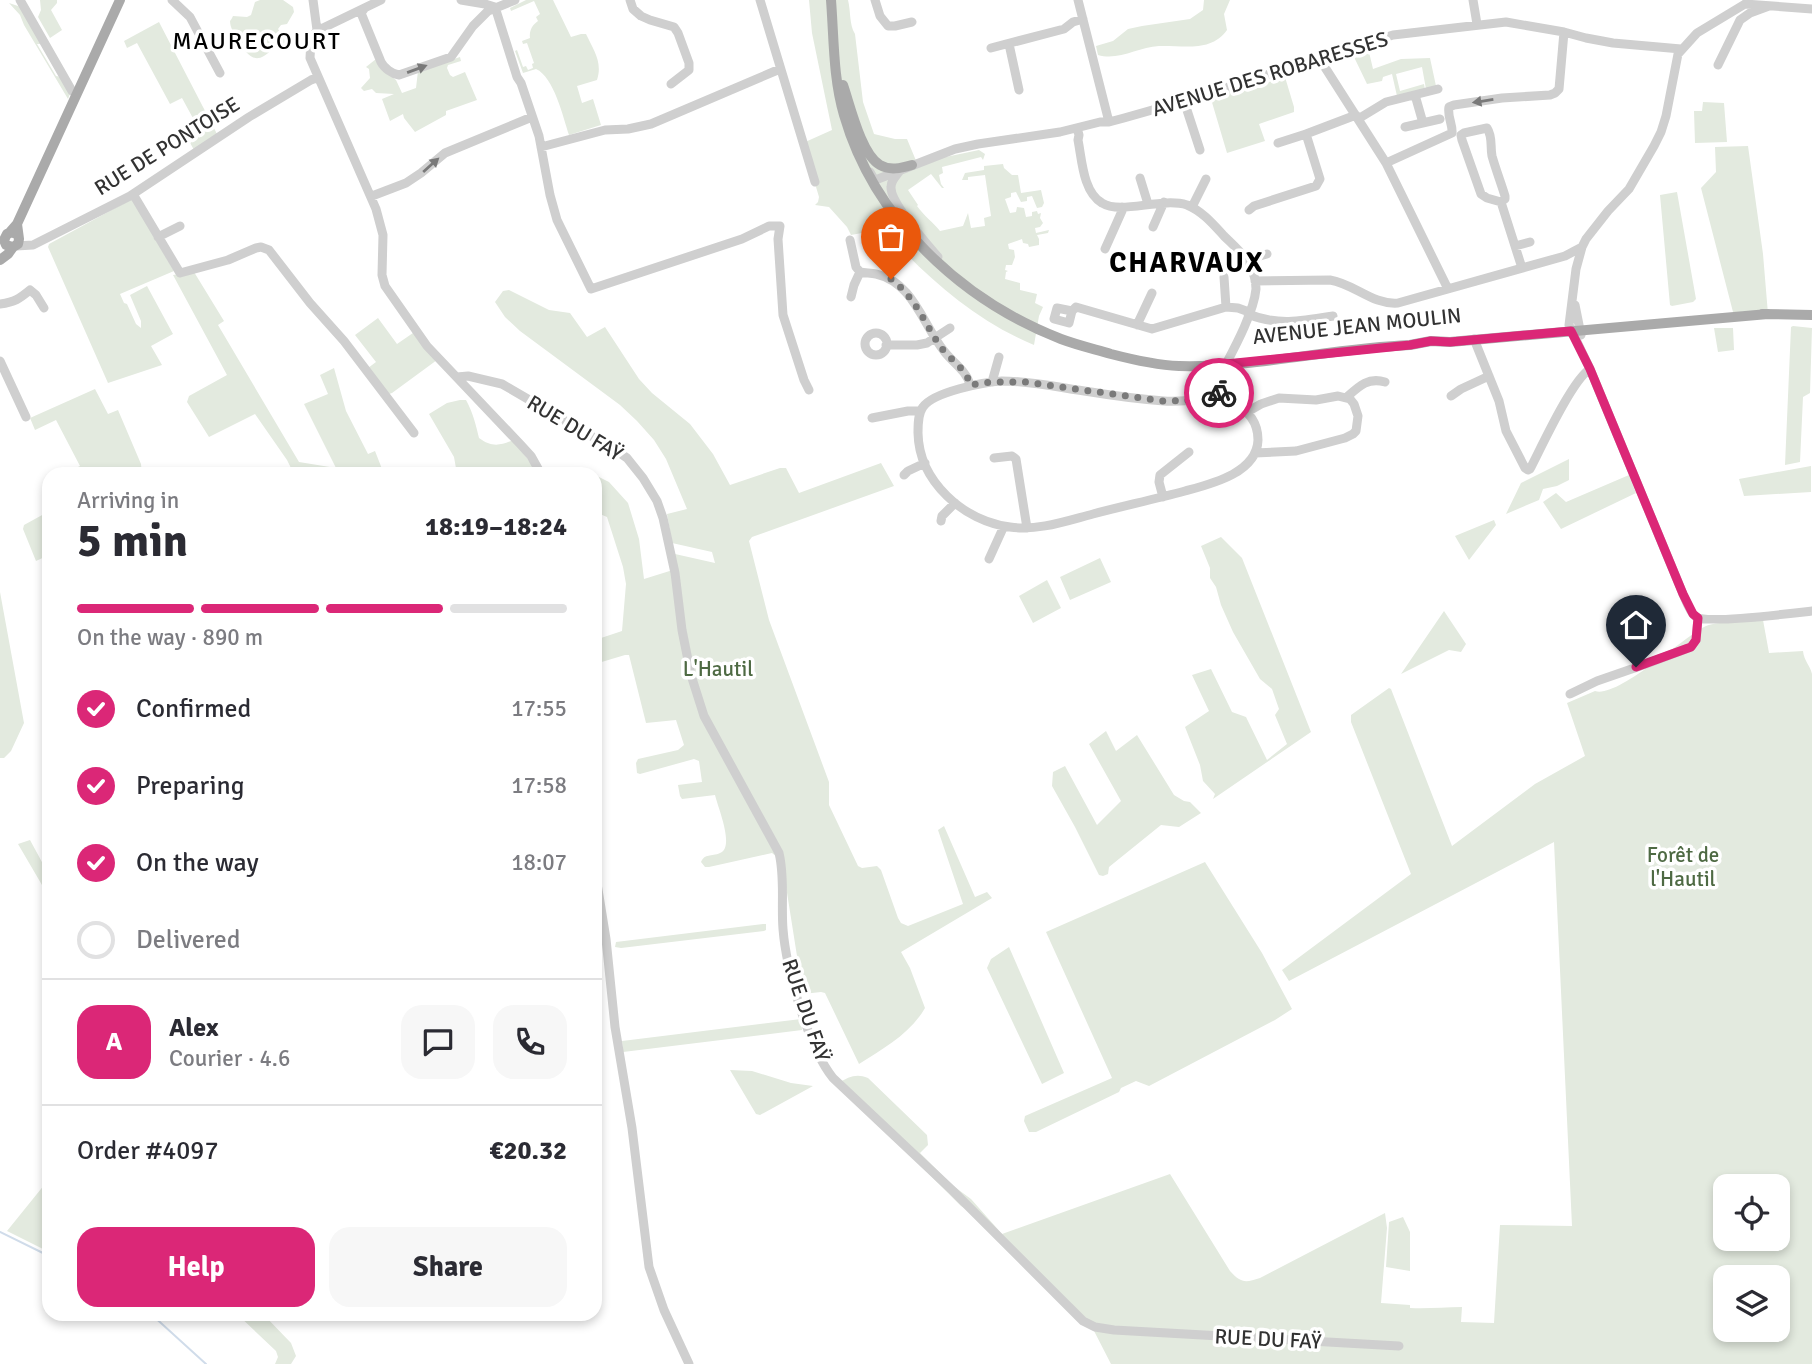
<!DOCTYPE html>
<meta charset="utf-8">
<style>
body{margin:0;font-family:Signika,sans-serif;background:#f7f7f7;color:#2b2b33;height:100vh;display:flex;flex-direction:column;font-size:26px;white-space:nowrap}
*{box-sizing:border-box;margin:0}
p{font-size:23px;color:#7c7c81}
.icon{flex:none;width:38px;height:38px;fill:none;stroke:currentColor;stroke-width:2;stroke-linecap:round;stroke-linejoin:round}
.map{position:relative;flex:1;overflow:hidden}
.details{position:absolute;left:42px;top:467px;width:560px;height:854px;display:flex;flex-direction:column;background:#fff;border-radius:21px;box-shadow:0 4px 10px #0003}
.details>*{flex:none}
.controls{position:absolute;left:1713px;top:1174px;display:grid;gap:14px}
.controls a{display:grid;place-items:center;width:77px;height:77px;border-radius:14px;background:#fff;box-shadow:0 4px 10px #0003;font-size:35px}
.pin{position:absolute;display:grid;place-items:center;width:60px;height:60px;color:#fff;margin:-72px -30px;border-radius:50% 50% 50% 0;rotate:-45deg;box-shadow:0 0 7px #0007}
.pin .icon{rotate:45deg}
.courier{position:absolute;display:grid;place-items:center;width:70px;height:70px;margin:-35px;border:5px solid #db2777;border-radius:50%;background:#fff;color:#222;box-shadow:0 2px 9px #0007}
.overview em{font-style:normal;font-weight:800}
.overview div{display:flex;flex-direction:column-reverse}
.overview{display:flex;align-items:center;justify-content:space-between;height:119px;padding:0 35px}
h1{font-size:46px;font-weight:800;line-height:52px}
.bar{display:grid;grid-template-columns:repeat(4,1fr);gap:10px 7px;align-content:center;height:84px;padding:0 35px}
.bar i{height:9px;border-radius:5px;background:#e1e1e2}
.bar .selected{background:#db2777}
.bar p{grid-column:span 4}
.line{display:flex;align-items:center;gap:18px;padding:0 35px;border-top:2px solid #e1e1e2}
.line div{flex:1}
.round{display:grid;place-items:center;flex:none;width:74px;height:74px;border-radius:21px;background:#f7f7f7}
ol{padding:0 35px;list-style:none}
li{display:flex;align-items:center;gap:21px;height:77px}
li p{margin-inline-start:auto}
li .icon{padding:7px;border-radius:50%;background:#db2777;color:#fff;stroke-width:4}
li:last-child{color:#7c7c81}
li i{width:38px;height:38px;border:4px solid #e1e1e2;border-radius:50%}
.primary-button{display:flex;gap:14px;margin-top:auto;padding:14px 35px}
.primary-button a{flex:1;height:80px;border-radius:21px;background:#db2777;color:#fff;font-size:28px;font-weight:800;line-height:80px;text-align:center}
.primary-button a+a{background:#f7f7f7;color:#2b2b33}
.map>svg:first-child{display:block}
.green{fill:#e3eadf;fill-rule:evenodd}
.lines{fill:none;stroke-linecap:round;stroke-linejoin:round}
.stream{stroke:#d0dcea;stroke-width:2}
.minor{stroke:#cfcfcf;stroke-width:9}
.major{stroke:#aaa;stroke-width:10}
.oneway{fill:#797979}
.done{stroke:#7a7a7a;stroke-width:7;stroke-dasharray:0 12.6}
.route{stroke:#db2777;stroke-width:9}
.labels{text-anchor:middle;stroke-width:7;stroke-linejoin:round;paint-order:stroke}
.street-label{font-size:21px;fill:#323232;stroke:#fff}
.park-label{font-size:21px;fill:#4e6a43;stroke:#fff}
.quarter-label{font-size:24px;letter-spacing:2px;fill:#000;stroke:#fff}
.district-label{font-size:28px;font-weight:bold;letter-spacing:2px;fill:#000;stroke:#fff}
</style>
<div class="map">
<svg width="1812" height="1364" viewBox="0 0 1812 1364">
<rect width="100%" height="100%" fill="#fff"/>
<!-- green -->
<path class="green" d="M40 0H57V3L51 10 62 30 50 38 38 17 41 10Z
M260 0H283L293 7 294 12 287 24 281 25 278 29 287 42 285 46 272 49C255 68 246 54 237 38 234 34 230 27 230 21 231 20 232 18 233 16L247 17 251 15 255 2Z
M526 0H553L571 37 581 34H586C593 49 603 62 597 80L577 86 582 103 593 99 601 125 569 135C563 117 554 77 536 69L523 73 515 51 517 50 523 67 526 66 528 70 533 68 532 64 534 63 527 43 523 44 522 41 530 38C529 31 532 25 538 21L536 17 540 14 534 1 511 11 510 8Z
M809 0H848C851 12 849 24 855 34L863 102 874 134 895 139H907L917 163 979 150 985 154 983 160 981 157 942 167 943 173 939 175 941 184 944 188H942L931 174 908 190 918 205 917 206C924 216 933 222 940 231L963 226 968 213 971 228 985 226 984 218 991 216 985 175 968 177V180H962L965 173 984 170V166L1003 164 1004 168 1012 175H1018L1021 193 1041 190 1044 203 1042 207 1037 208 1032 196 1027 197V201L1021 202 1016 192 1011 193V197L1005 199 1010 213 1016 212 1017 207 1024 208 1026 217 1032 216V212L1037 211 1038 214 1041 213 1040 218 1043 223 1040 227 1035 228 1036 233 1049 230 1048 233 1037 235 1039 239V245L1029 247 1028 244 1023 243 1022 239 1008 244 1009 249 1014 250 1015 257 1012 265H1006L1005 270 1008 271 1006 272 1005 279 1020 283V290L1037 294 1035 303 1043 307 1039 316 1034 345C974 320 926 277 883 229L851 235 847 227 829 207 815 205 818 202 819 197 803 143 832 130 812 33Z
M1204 0H1230L1224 14 1227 30C1211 53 1182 45 1159 46 1138 47 1119 61 1098 55L1096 46 1113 41 1128 29 1142 26 1190 19 1203 10Z
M9 3 21 7 42 44H37L56 76 61 77 70 94 68 99 24 25 20 15Z
M159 22 217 134 194 150 189 141 201 133 182 98 170 104 137 43 127 48 124 41Z
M1369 52 1373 69 1401 59 1430 58 1436 86 1426 89 1422 67 1396 74 1400 91 1424 84 1425 90 1397 96 1392 74 1383 77 1382 81 1367 84 1354 57Z
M460 57 461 61 448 65 447 68 450 75 453 77 465 72 477 100 446 111V115L415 132 404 118 403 114 390 121 382 99 394 94 376 93 372 89 364 91 361 88 370 78 369 69 366 67 376 59 380 68 396 80 402 93 416 88 418 71Z
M1285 77 1294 107V112L1259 124 1265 141 1227 153 1211 99 1215 94 1249 85 1253 87Z
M1703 102 1724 103 1727 142 1695 143 1694 111H1702Z
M1748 146 1763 254 1768 314 1733 312 1701 188 1716 172 1715 147Z
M1677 192 1696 299 1693 302 1672 306 1670 305 1660 195Z
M132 199 174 271 120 294 124 303 127 304 136 324 141 328V321L130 295 147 286 173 334 151 346 162 365 108 383 48 247 49 244Z
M194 272 224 321 218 325 299 462 336 468 304 404 328 394 320 375 334 368 346 411 368 454 375 451 384 474H294L287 460 255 414 209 437 187 402 189 396 227 375 173 275Z
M509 290 549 310 570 313 587 337 605 327 639 379 652 393 690 424 713 454 730 485 780 468H786L799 493 881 463 894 486 752 537 749 541 769 620 829 782V805L858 866 862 868 877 866 881 870 898 918 901 923 908 926 963 904 938 830 944 826 975 897 987 892 992 898 901 952 910 968 925 1008C910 1034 884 1048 859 1064L825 993 821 992 803 994 782 861 772 853 709 867H705L701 862C705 853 711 857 720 853 735 847 718 808 715 795L682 799 680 796 678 785 702 782 699 761 694 759 640 774 637 773 636 763 638 759 678 750 684 745 676 720 646 723 629 655H625L595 664V640L622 631 626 584 623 567 607 517 595 512V475L609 482 628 503 639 539 644 579 676 569 675 554 715 563 712 552 672 543 667 514 687 509 666 459 654 440 637 421 620 405 520 331 505 317 495 302 503 291Z
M378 318 397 344 413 333 437 360 392 393 389 394 368 368 376 362 355 335Z
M1793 326 1812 328 1810 393 1803 397 1800 462 1785 465 1791 327Z
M1714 328H1733L1734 350 1718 352Z
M95 389 108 414 118 410 141 464 142 474H63L80 466 56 420 35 430 30 418Z
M460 400H466C473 413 476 425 479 438 491 447 500 446 513 440L539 474H457L454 457 429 414 447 403Z
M1569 459V480L1557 486 1543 489 1539 500 1506 514 1521 483Z
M1811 466V492L1744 496 1739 479Z
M1629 475 1636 493 1561 529 1543 502 1556 493 1566 502Z
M49 500V555L36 561 23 529 24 525 44 514 43 504Z
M1494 520 1496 525 1469 560 1455 536Z
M1221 537 1242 558 1311 732 1213 799 1215 794 1203 781 1200 765 1185 727 1209 711 1192 675 1211 669 1232 712 1246 717 1267 760 1287 744 1275 715 1279 709 1272 689 1260 679 1233 632 1221 605 1216 587 1210 578V568L1201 546Z
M1100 558 1111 582 1070 600 1060 577Z
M1047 580 1061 608 1033 623 1019 596Z
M0 592 24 723 11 751 4 758H0Z
M1444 611 1466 644 1461 652 1449 650 1401 674Z
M1763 620 1769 653 1803 651C1804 661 1810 665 1812 674V1364H1111L1093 1329 977 1216 961 1206 838 1083C849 1077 856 1073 868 1078L927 1135 928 1145 920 1153 952 1185 971 1199 1002 1234 1170 1174 1230 1271C1241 1283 1245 1283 1260 1278L1385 1213 1387 1228 1381 1303 1410 1305V1308C1428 1309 1444 1307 1462 1307L1461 1322 1494 1323 1500 1225 1572 1226 1554 842 1289 981 1282 970 1411 874 1351 722V715L1389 688 1391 689 1452 846 1535 784 1585 756 1567 703 1595 691C1616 699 1683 638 1704 627 1714 621 1750 621 1763 620ZM1726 1186H1778V1239H1726ZM1726 1278H1778V1330H1726Z
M1106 731 1116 751 1137 735 1174 795 1184 801 1190 802 1201 813 1179 827 1161 825 1109 867 1108 874 1103 876 1099 875 1075 827 1052 786 1053 772 1065 766 1097 825 1121 801 1089 744Z
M30 840 49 875V897L18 844Z
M1205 862 1262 953 1292 1009 1275 1020 1149 1086 1136 1081 1121 1088 1119 1092 1036 1132H1029L1024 1121 1025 1116 1112 1078 1046 932Z
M763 924H766V930L764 931 621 948 615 947 616 942Z
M1009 947 1064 1073 1042 1084 987 968 991 959Z
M801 1019 802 1030 623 1052 622 1041Z
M730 1070 752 1071 791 1083 813 1086 760 1115 756 1114Z
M49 1179V1252L7 1231Z
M1403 1217 1410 1232V1271L1386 1267 1389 1222Z
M237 1314H263L291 1343 296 1356 291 1364H275L278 1357 276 1351Z"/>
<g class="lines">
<!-- stream -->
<path class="stream" d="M0 1232 49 1256
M151 1314 206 1364"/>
<!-- minor -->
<path class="minor" d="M20 0 72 91 76 93
M172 0 190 17 220 73
M313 0 317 30 311 40 310 58 376 209 383 235 382 275 385 286 427 346 521 445 531 456 541 474
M461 0 485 4 495 7
M630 0 633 9 641 16 650 20 674 27 678 33 689 63V70L671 84
M760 0 815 182
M875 0 880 16 888 26H895L912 22
M1078 0 1109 122
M1473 0 1477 24
M1745 4 1697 33 1678 54 1666 116 1661 132 1654 146 1629 189 1608 211 1586 239 1582 247 1576 269 1569 325 1590 369 1683 594C1686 601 1690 613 1696 617 1707 624 1795 613 1812 611
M1745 4 1812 9
M495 7 517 77 521 83 539 136 550 195 557 220 591 289 742 239 769 226H780L778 239 783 315 804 380 809 390
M364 9 361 13 381 62C384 68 392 74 399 75L451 57 473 26 488 11 515 0
M317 29 323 28 381 0
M1009 44 1019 90
M991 48 1064 29 1073 22 1083 19
M1319 58 1386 163 1448 289
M1718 65 1740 20 1750 13 1769 6
M1415 95 1423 123
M1184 101 1200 150
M1358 119 1386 102 1438 89
M1405 127 1440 119
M1077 128 1079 135 1078 140C1082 160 1083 192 1102 203 1121 215 1161 197 1187 205 1202 211 1213 224 1224 236 1232 244 1243 253 1249 264 1253 271 1256 281 1256 289 1254 311 1236 345 1226 364 1218 379 1219 388 1205 400
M1306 134 1356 115
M541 147 605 130 628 129 651 124 780 69
M1386 163 1452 133C1453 125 1447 116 1449 107L1454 105 1502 98 1550 95 1555 93 1559 89 1564 32
M870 172 874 179H878L955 149 978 144 1060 132 1100 122H1109L1124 118 1184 101 1393 35 1506 22 1564 32 1586 38 1613 43 1681 49
M899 172C895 177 891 181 891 187 890 203 927 244 938 257
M1140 178 1148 204
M133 194 180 273 228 260 256 248 261 247 269 250 310 303 344 341 414 433
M372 196 406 183 421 173 445 153 532 117
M1501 202 1505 199V196C1501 183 1496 170 1492 156 1490 146 1493 137 1487 128L1464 133 1461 135 1462 140 1481 194 1487 198 1501 202 1522 268
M1192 207 1206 179
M1249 210 1254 206 1316 186 1320 179 1306 134 1278 143
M1153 227 1164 202
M158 237 180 226
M850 240 856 267 860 272 854 285 851 297
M16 246 33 245 130 196 249 117 311 80 316 78 319 80
M1515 246 1530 242
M1105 249 1122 211V207
M1246 260 1267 254
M860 272C865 273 871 273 876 274 913 282 923 325 944 351 952 362 967 371 970 385
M1224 277 1226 307
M1255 281 1330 280C1355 284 1372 305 1398 303L1565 256 1582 247
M0 304C15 302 19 299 30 290L36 295 44 308
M1575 305 1581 335
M1072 311 1057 308 1054 319 1069 323 1072 311 1076 307 1152 329 1226 307 1238 308 1249 312
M1248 314C1277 326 1303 321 1333 316
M1137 325 1152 293
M865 344a11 11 0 1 1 22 0a11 11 0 1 1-22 0Z
M1474 339 1499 401 1506 431 1525 468 1528 470 1530 469C1541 448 1572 380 1590 369
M886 345H917L927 343 950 328
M0 361 26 417
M457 377 468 376 502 384 617 451 627 458 643 478 657 501 663 518 675 573 682 630 691 675 704 716 779 853C785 877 781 904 783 929 786 968 808 1047 833 1078L953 1191 1083 1321 1095 1327 1114 1330 1399 1346
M1002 381C1032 381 1061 388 1091 392 1115 396 1140 399 1164 401 1186 403 1211 395 1232 403 1248 410 1258 422 1258 440 1257 473 1211 484 1185 491 1155 499 1124 506 1093 514 1066 521 1038 531 1010 527 964 521 919 482 918 433 918 425 918 413 923 407 933 392 984 382 1002 381Z
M992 382 999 357
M1451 396 1461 389 1489 376
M1347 397C1359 386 1368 377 1385 382
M1247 412 1261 404 1279 398 1316 400 1338 396 1350 399 1354 404 1358 416 1356 431 1353 434 1345 438 1296 451 1255 453
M872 418 908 411H921
M994 458 1012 456 1016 459 1027 528
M904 475 908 471 925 463
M1163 497 1159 482 1160 475 1189 452
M941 521 942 516 955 503
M989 559 1004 526
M1570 694 1597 681 1646 664 1691 647 1696 640 1698 618
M595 871 606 939 615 1027 632 1128 649 1267 664 1310 689 1364"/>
<!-- major -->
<path class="major" d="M831 0C834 38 833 78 844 115 874 219 961 300 1061 339 1077 345 1094 349 1111 354 1134 360 1155 365 1179 366 1256 368 1333 348 1410 345L1431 341 1450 342 1768 314
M843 85C850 105 861 154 880 165 890 171 901 168 912 165
M17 224 19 239 18 244 13 247 6 245 4 240 7 234 12 232 18 235
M10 232 17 224 120 0
M0 260 8 254 13 247
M1762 314 1812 315"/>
</g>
<!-- one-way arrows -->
<defs><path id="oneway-solid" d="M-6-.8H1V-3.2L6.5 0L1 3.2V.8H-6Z" transform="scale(1.75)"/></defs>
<g class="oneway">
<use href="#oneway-solid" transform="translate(417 69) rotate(-20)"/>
<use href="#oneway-solid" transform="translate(1483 101) rotate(171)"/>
<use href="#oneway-solid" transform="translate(431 165) rotate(-42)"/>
</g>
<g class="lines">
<!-- done -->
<path class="done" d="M891 279C915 297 924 322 940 346 949 359 967 369 970 385L992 382H1025L1163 401 1215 400 1219 393"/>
<!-- route -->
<path class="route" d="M1219 393V384L1226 364 1410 345 1431 341 1450 342 1571 331 1590 369 1683 594 1693 614 1698 618 1696 640 1691 647 1636 667"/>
</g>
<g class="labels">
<!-- street labels -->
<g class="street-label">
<text transform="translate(1270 74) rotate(-17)" y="7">AVENUE DES ROBARESSES</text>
<text transform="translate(167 146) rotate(-32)" y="7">RUE DE PONTOISE</text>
<text transform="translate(1357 326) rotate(-6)" y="7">AVENUE JEAN MOULIN</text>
<text transform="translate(575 428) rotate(31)" y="7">RUE DU FAŸ</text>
<text transform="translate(806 1010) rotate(71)" y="7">RUE DU FAŸ</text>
<text transform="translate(1268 1339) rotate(3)" y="7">RUE DU FAŸ</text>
</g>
<!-- park labels -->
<g class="park-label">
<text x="718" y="676">L'Hautil</text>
<text x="1683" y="862">Forêt de<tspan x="1683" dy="24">l'Hautil</tspan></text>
</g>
<!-- quarter labels -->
<g class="quarter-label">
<text x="257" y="49">MAURECOURT</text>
</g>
<!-- district labels -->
<g class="district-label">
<text x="1187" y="272">CHARVAUX</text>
</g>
</g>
</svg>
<div class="controls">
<a><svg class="icon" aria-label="locate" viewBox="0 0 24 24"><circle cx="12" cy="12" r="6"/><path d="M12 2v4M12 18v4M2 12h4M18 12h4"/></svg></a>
<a><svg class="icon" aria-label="layers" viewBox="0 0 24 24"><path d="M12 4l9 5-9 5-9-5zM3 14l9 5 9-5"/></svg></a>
</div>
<div class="pin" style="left:891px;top:279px;background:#ea580c"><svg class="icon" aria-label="bag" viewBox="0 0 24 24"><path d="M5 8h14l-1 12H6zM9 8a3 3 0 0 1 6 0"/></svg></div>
<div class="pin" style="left:1636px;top:667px;background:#1f2937"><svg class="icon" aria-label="home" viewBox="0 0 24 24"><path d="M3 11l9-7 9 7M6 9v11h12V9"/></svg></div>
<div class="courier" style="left:1219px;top:393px"><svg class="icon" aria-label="bike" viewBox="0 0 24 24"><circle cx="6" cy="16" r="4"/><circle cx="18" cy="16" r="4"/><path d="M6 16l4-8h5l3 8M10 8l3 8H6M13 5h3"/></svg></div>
<section class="details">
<div class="overview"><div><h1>5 min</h1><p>Arriving in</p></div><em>18:19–18:24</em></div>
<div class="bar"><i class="selected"></i><i class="selected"></i><i class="selected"></i><i></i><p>On the way · 890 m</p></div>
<ol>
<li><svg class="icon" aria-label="check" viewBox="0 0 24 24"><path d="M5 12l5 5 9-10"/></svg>Confirmed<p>17:55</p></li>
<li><svg class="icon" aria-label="check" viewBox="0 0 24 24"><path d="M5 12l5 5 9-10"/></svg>Preparing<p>17:58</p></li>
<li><svg class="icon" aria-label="check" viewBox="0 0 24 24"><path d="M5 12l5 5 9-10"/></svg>On the way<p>18:07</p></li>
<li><i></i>Delivered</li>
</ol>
<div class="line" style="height:126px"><b class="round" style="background:#db2777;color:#fff">A</b><div><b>Alex</b><p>Courier · 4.6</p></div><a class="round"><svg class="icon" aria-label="chat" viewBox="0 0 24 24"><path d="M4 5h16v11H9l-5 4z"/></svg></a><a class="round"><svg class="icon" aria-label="phone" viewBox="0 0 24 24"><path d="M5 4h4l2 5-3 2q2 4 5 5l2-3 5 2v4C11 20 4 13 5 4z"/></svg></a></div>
<div class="line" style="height:91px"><div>Order #4097</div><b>€20.32</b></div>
<div class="primary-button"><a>Help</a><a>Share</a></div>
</section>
</div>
